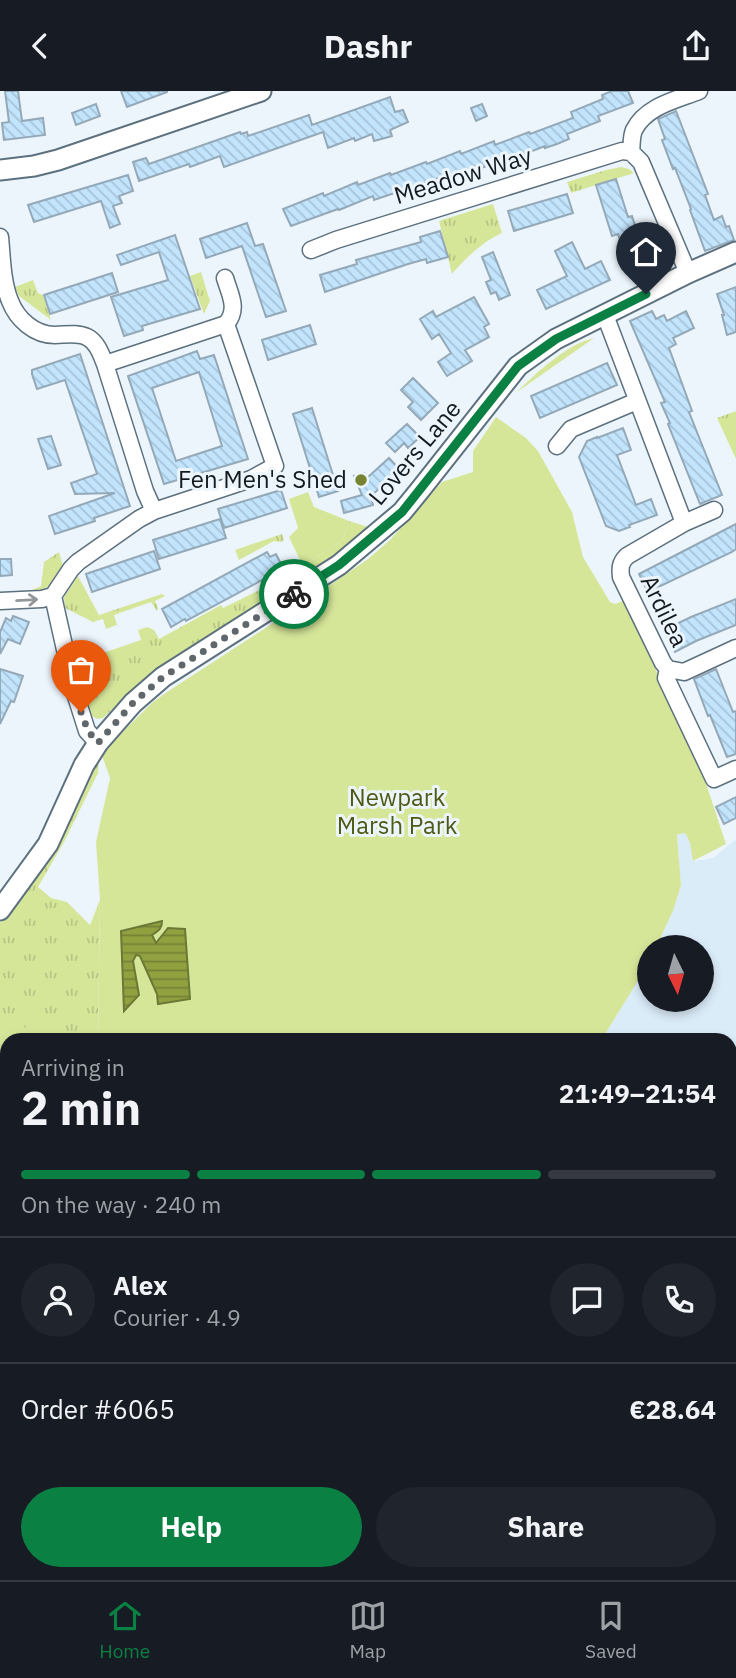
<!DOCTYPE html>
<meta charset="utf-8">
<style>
body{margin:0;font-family:"IBM Plex Sans",sans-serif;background:#20242c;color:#f1f3f6;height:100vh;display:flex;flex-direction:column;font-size:26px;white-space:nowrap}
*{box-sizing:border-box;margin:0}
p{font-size:23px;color:#9ea1a6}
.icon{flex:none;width:38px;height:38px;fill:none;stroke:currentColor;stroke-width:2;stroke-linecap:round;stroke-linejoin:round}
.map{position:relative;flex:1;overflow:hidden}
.drawer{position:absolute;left:0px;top:942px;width:737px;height:548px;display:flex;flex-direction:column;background:#171b24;border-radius:21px 21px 0 0;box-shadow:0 4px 10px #0003}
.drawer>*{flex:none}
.needle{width:46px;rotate:175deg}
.buttons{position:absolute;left:637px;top:844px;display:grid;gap:14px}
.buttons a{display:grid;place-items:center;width:77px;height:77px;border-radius:50%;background:#171b24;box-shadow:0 4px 10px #0003;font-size:35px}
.pin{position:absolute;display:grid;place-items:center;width:60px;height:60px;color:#fff;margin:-72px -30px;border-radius:50% 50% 50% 0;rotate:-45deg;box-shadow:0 0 7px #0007}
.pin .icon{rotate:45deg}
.courier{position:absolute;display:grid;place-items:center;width:70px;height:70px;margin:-35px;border:5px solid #0b8043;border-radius:50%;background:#fff;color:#222;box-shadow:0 2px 9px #0007}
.head em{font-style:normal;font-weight:700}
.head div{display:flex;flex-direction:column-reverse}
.head{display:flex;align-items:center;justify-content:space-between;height:119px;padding:0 21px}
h1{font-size:46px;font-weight:700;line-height:52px}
.bar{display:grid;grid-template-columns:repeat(4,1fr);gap:10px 7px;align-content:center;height:84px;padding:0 21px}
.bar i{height:9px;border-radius:5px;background:#363941}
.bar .selected{background:#0b8043}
.bar p{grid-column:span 4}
.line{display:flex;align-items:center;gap:18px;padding:0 21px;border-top:2px solid #363941}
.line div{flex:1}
.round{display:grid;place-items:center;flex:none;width:74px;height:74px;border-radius:37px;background:#20242c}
.cta{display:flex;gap:14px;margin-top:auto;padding:14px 21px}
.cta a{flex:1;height:80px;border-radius:42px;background:#0b8043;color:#fff;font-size:28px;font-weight:700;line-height:80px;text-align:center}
.cta a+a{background:#20242c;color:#f1f3f6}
header{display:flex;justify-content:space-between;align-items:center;height:91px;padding:0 21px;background:#171b24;font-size:32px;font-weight:700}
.tabs{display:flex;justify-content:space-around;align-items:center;height:98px;border-top:2px solid #363941;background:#171b24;font-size:19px;color:#9ea1a6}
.tabs a{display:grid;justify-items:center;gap:4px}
.tabs .selected{color:#0b8043}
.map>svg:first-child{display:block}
.built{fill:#dbecf9}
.grass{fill:url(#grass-tufts)}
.forest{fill:url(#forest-firs)}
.park{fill:#d6e699}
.water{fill:url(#water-rules);stroke:#6b7836;stroke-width:2}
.building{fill:url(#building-back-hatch);stroke:#94a9b8;stroke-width:2;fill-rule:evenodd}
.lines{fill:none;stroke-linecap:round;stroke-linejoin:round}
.minor-casing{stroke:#5c707e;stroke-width:19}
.tertiary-casing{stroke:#5c707e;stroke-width:23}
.minor{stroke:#fff;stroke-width:16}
.tertiary{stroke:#fff;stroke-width:19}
.oneway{stroke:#94989a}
.done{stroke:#5f676c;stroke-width:7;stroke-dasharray:0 12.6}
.route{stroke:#0b8043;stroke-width:9}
.poi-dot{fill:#778432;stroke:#edf5fc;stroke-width:2.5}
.labels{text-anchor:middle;stroke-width:6;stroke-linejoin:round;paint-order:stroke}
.street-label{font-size:24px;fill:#121a1f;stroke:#edf5fc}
.poi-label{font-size:24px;fill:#121a1f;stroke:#edf5fc;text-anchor:end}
.park-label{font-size:24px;fill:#4f5a14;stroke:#edf5fc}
</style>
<header><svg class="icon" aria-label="back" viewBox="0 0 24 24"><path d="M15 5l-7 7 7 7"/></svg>Dashr<svg class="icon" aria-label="share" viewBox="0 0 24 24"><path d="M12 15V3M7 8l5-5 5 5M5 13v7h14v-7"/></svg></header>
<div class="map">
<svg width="736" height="1489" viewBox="0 0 736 1489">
<defs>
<pattern id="grass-tufts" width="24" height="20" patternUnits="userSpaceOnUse" patternTransform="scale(1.75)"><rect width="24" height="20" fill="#d6e699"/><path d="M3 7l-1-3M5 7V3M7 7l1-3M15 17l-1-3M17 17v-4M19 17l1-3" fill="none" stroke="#b7c583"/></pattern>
<pattern id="forest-firs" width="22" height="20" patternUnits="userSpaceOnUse" patternTransform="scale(1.75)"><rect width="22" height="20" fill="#b7c868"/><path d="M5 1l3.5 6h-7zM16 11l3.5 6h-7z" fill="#9cab5a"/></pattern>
<pattern id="water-rules" width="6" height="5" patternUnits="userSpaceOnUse" patternTransform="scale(1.75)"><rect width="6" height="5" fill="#91a140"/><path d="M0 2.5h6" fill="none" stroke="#758235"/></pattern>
<pattern id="building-back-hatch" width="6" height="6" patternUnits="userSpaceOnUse" patternTransform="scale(1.75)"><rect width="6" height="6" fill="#c2e4fd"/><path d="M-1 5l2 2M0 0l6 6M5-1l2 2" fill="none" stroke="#a6c3d8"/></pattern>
</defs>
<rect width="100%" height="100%" fill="#edf5fc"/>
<!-- built -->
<path class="built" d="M682 742 686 743 690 752 694 770 713 767 736 748V1489H80L81 1482H730V948H602L649 871V908H702V856H656L673 820 681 794 677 744Z"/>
<!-- grass -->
<path class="grass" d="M621 76 629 78 634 82 571 102 567 91 606 79Z
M493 113 502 142C482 151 466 167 452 183L439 130Z
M201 181 210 210 204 223 190 185Z
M33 189 38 202 43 204 51 229 19 205 15 196Z
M594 247 517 301C536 282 567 253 594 247Z
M736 320V368L717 327Z
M349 430 368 436 345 457 313 481 137 595 103 627 97 628 92 625C86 611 70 574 77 560L84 558 88 567 141 549 138 539 147 536 154 539 159 548 221 514 223 517C250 503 280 492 300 469L306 473 343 449Z
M282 443 284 449 281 451 274 450 239 469 235 459Z
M59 461 63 475C52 492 50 500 28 501L41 495 44 471Z
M78 485 99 524 162 503 165 505 155 510 158 517 157 520 151 511 114 524 117 534 106 538 103 528 93 531 65 517 64 506Z
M99 665 98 682 64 751 38 796 51 807 67 811 90 834 100 809 98 948H7V1113L0 1114V832L55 757Z
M736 1081V1176L730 1180V1084Z
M0 1376 7 1423V1482H73L71 1489H0Z"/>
<!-- forest -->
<path class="forest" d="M116 1482H411V1489H107Z"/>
<!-- park -->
<path class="park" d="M496 326 526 347 538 360 572 421 583 466 610 511 615 513 623 510 697 665 726 753 693 770 690 752 686 743 682 742 677 744 681 794 673 820 656 856H649V871L647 875 602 948H98L100 809 96 751 110 687 101 662 153 611 167 601 307 510 368 468 390 449 442 391 473 381V360Z
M308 401 314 416 349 430 343 449 306 473 300 469 289 446 298 437 289 408Z
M40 924 45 925 64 948H27L24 944 23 938Z
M0 938 9 948H7V1054L0 1060Z
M732 1207 736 1215V1422L730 1425V1208Z"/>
<!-- water -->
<path class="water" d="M162 830C162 838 158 840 152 844L156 852 168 837 185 838 190 908 158 913 157 903 140 865 136 864 133 870 139 904 124 920 121 840Z"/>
<!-- building -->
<path class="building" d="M5 0H18L22 30 43 27 45 44 4 49 2 32 9 31Z
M121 0H167V1L127 16Z
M612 0H628L633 12 598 25 600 30 567 43 569 48 557 53 545 57V55L512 68 511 65 477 79 475 75 442 88V86L374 109 373 105 339 119 338 118 291 135 283 118 323 102 324 105 357 91 358 94 390 82 391 84 426 71 427 73 460 60 461 63 494 50 495 54 529 41 530 43 573 27 571 21 603 8 602 4Z
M390 6 395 21 403 19 408 31 390 39 392 45 374 50 372 43 355 50 354 47 328 57 323 41 224 76 220 65 190 76 189 73 139 90 133 71 146 67 149 73 240 41 241 43 247 41 248 45 309 24 312 34Z
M96 13 100 25 76 34 72 22Z
M482 13 487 25 476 30 471 17Z
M676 20 708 103 705 104 714 129 722 125 726 136 729 135 734 149 705 160 690 119 691 118 675 77 673 78 662 49 665 48 658 28Z
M128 84 133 100 119 105 122 112 113 115 120 133 110 137 101 110 34 131 28 114Z
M616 88 628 126 632 125 648 174 630 180 618 143 612 145 596 94Z
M567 103 573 122 514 140 508 120Z
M247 132 255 155 263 153 286 220 266 226 242 155 206 167 200 148Z
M440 140 448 166 427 172 426 168 408 173 325 201 320 184 357 173 356 169 421 151 420 146Z
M175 144 200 218 142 235 143 239 124 245 111 206 168 189 159 161 121 174 117 164Z
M572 151 585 178 601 170 610 189 546 218 537 199 567 185 555 160Z
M493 161 510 204 499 209 496 201 491 203 486 191 491 189 482 166Z
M112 182 118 201 50 223 44 204Z
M736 196V241L727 244 722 224H724L717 203Z
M474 206 489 233 484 236 489 246 465 259 472 270 447 285 438 271 451 262 439 243 432 248 420 228 433 220 436 226Z
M652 220 656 228 664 224 667 230 686 220 694 237 673 247 676 253 669 257 692 320 689 321 722 404 700 413 668 333 670 332 661 312 665 311 630 230Z
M310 234 316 253 268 269 262 249Z
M197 260 200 268 214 264 248 368 164 393 128 285ZM199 281 222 355 176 370 152 297Z
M80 263 130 415 94 427 95 430 55 443 49 425 115 402 75 403 71 392 97 383 65 289 37 298 32 283V279Z
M607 272 617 294 540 327 531 305Z
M413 287 438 312 421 329 408 316 413 311 401 299Z
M312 317 338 400 319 406 293 323Z
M407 333 420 346 408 357 404 352 395 361 386 352Z
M623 337 631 359 617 364 636 414 651 408 657 424 629 434 630 436 619 440 606 435 579 366 587 350 597 346V347Z
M51 345 61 374 48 378 38 348Z
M389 367 400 379 371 405 373 414 344 422 341 410 362 404 354 385 364 382 367 387Z
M281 399 287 417 224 437 218 418Z
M220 428 226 447 159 468 153 449Z
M736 433V458L732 461 648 501 639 483Z
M154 460 160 478 92 501 86 483Z
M267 461 270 466 276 463 282 475 266 486V487L186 530 185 528 171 536 162 518Z
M0 468H11L12 484 0 485Z
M736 508V534L696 550 675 561 664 539 691 526Z
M13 525 29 531 20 553 8 548 0 563V541L6 527 11 530Z
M0 578 23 585 14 611 11 610 0 633Z
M716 578 733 621 736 620V663L727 666 710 624 708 625 694 588Z
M736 706V727L724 733 716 716Z"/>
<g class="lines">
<defs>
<path id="minor" d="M631 61C632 54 631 46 634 39 646 15 676 9 699 0
M0 146C2 166 2 190 10 210 17 228 34 244 55 244 65 244 77 241 87 246 97 251 101 263 105 273L145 400 154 420
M311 159 336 149 622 60 631 61 641 71 688 182
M225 187C230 204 239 218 226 233
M605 224 684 432
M557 355 571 338 637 310
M714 419 684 432 627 465C620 472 620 477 621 486L663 572 668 578 684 581 736 557
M0 510 42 508 53 505
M668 578 666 587 714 688 736 678
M98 652 87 640 74 599 53 505 71 478 78 471 139 428 154 420 251 388 275 375 226 233 105 273"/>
<path id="tertiary" d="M0 79 34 75 58 69 261 0
M0 819 48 753 84 674 98 652 133 612 163 586 339 474 377 442 402 421 420 399 518 275 556 248 688 182 736 161"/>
</defs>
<!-- minor casing -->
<use href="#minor" class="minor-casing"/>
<!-- tertiary casing -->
<use href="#tertiary" class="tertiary-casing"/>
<!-- minor -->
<use href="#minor" class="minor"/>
<!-- tertiary -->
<use href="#tertiary" class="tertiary"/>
</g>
<!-- one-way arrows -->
<defs><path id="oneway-shaft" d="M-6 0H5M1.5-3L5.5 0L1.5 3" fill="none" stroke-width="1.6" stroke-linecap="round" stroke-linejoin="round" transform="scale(1.75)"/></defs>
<use class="oneway" href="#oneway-shaft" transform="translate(27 509) rotate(-3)"/>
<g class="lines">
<!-- done -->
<path class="done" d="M81 621 88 640 98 652 133 612 163 586 294 503"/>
<!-- route -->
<path class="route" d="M294 503 339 474 402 421 518 275 556 248 646 203"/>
</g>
<!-- markers -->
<circle class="poi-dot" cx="361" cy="389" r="7"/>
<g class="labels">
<!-- street labels -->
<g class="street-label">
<text transform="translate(463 85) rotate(-17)" y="8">Meadow Way</text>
<text transform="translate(415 362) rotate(-50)" y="8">Lovers Lane</text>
<text transform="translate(664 520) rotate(64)" y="8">Ardilea</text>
</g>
<!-- poi labels -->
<g class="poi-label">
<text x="347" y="397">Fen Men's Shed</text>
</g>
<!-- park labels -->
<g class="park-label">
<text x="397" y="715">Newpark<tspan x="397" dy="28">Marsh Park</tspan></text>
</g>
</g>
</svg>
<div class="buttons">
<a><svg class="needle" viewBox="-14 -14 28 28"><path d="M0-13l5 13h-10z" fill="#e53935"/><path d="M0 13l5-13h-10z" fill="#9ea1a6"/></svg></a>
</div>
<div class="pin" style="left:81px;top:621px;background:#ea580c"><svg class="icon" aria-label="bag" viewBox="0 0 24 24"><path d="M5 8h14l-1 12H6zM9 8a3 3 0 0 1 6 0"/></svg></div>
<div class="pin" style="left:646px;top:203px;background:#1f2937"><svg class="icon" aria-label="home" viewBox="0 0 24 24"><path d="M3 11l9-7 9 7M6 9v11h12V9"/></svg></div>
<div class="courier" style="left:294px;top:503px"><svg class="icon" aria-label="bike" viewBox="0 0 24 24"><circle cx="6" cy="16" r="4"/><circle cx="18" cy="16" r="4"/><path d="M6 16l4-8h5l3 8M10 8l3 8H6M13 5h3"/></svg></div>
<section class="drawer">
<div class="head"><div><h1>2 min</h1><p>Arriving in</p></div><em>21:49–21:54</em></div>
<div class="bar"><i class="selected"></i><i class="selected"></i><i class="selected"></i><i></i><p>On the way · 240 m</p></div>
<div class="line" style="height:126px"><a class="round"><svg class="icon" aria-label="person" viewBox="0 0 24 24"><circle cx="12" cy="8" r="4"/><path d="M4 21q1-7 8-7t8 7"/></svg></a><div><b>Alex</b><p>Courier · 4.9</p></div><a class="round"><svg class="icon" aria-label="chat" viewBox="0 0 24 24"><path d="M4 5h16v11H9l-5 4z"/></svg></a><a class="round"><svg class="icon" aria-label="phone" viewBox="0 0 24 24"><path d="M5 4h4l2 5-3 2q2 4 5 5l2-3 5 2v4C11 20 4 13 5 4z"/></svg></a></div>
<div class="line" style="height:91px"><div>Order #6065</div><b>€28.64</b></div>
<div class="cta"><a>Help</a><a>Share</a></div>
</section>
</div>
<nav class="tabs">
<a class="selected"><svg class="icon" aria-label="home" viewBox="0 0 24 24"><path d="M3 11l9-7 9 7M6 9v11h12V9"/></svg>Home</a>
<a><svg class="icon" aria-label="map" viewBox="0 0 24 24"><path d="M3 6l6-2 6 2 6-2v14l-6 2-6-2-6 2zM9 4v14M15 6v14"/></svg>Map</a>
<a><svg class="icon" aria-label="saved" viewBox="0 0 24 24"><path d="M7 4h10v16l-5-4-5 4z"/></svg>Saved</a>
</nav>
